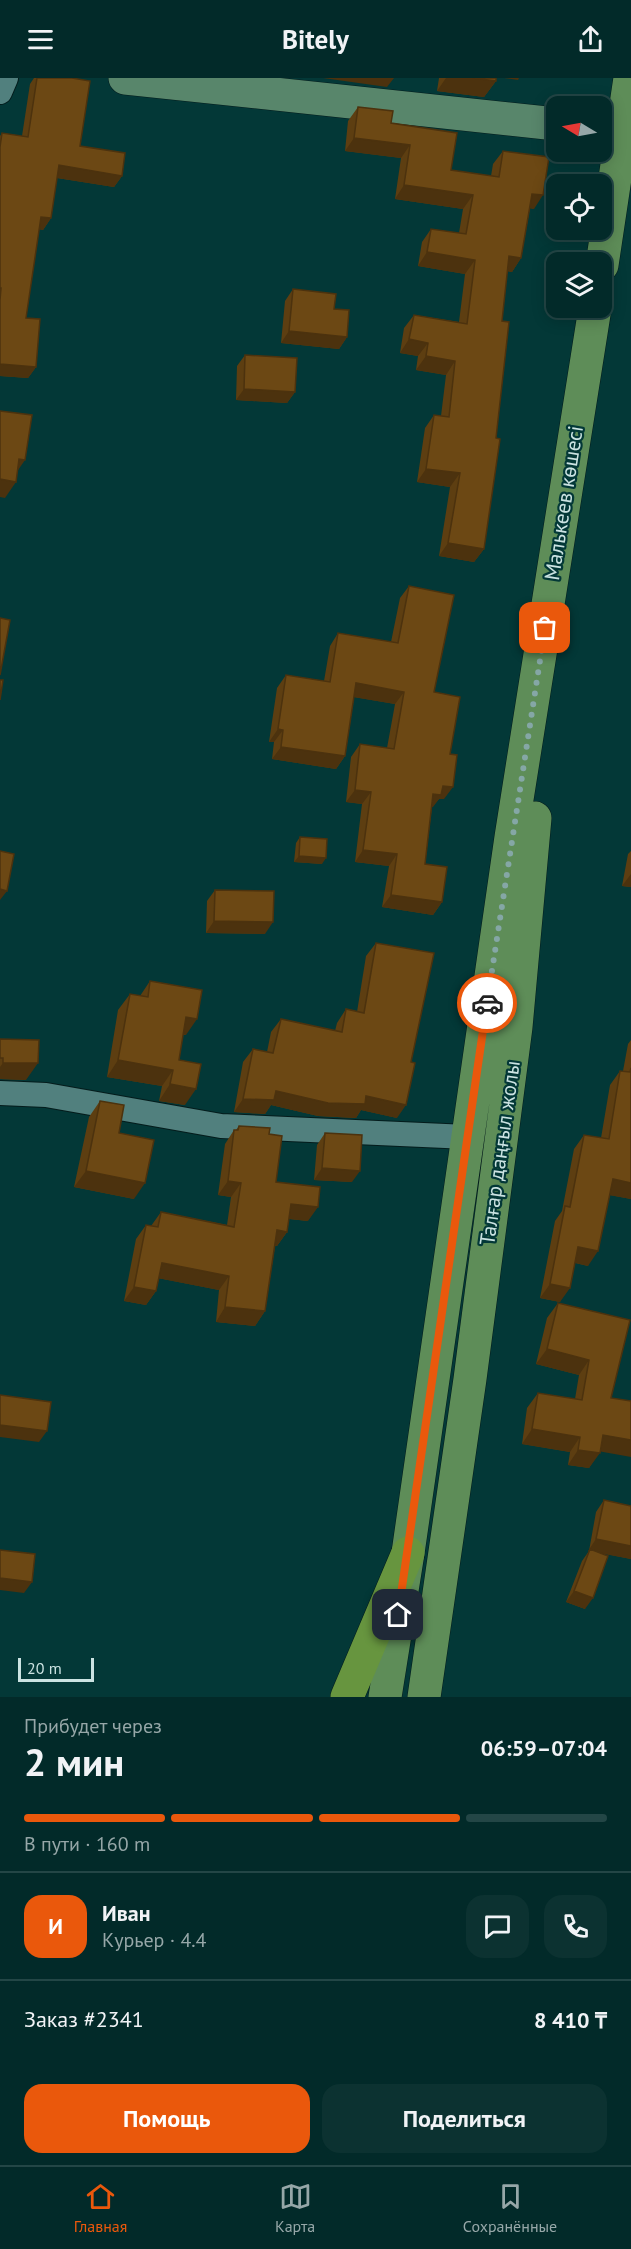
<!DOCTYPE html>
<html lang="ru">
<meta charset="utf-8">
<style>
body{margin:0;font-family:"PT Sans",sans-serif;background:#0c3231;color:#f1f3f6;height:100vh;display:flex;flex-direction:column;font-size:22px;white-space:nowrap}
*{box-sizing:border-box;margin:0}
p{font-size:20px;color:#96a7a8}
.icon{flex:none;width:33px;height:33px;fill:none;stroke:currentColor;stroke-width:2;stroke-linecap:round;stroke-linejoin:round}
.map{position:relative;height:1619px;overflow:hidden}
.details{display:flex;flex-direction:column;background:#022a29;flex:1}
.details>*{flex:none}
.needle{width:39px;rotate:280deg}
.tools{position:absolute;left:546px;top:18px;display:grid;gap:12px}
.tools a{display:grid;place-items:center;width:66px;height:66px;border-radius:12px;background:#022a29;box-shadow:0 3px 15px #0003,0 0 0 2px #234646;font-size:30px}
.scale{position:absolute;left:18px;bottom:15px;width:76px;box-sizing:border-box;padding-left:6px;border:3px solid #cbe3e2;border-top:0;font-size:16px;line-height:21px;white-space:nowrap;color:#cbe3e2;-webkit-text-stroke:4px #033837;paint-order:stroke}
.pin{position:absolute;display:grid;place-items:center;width:51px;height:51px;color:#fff;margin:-26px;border-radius:12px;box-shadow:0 3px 9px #0006}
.courier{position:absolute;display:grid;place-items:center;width:60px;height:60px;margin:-30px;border:4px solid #ea580c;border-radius:50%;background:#fff;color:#222;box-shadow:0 2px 8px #0007}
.summary em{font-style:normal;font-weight:800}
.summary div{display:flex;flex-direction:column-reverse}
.summary{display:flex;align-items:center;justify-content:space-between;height:102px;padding:0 24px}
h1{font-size:39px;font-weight:800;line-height:45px}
.bar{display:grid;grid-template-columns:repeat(4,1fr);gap:9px 6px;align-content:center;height:72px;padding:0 24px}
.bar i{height:8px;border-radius:4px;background:#234646}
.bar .on{background:#ea580c}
.bar p{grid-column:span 4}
.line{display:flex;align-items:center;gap:15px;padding:0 24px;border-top:2px solid #234646}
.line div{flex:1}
.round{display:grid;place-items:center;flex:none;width:63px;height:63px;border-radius:18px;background:#0c3231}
.action{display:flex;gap:12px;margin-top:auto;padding:12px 24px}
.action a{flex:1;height:69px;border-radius:18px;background:#ea580c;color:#fff;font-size:24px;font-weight:800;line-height:69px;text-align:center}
.action a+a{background:#0c3231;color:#f1f3f6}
header{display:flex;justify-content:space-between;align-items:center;height:78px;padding:0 24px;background:#022a29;font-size:27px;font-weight:800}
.dock{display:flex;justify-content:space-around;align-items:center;height:84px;border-top:2px solid #234646;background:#022a29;font-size:16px;color:#96a7a8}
.dock a{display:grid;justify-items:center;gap:3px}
.dock .on{color:#ea580c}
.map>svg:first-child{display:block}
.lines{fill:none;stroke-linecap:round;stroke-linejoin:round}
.street-casing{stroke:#041c1c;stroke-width:26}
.secondary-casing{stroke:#041c1c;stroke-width:34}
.primary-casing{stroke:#041c1c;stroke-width:34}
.highway-casing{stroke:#041c1c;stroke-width:34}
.street{stroke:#51807e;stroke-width:24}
.secondary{stroke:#58866b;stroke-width:33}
.primary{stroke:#5e8d58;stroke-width:33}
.highway{stroke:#67953f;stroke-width:33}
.wall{fill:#5d3e11}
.shaded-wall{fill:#4c320e}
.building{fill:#6c4814;stroke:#4c320e;stroke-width:1.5}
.done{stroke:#85a7a6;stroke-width:6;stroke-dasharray:0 10.8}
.route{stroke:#ea580c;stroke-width:8}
.labels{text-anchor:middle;stroke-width:4.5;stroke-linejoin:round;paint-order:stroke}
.street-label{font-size:21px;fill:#cbe3e2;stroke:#033837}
</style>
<header><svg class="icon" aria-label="menu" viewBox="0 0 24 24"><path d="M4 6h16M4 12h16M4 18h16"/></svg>Bitely<svg class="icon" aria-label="share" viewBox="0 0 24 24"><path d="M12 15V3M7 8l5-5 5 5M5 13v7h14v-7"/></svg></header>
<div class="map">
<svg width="631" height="1619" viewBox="0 0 631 1619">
<rect width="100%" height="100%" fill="#033837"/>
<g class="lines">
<defs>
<path id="street" d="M0 14 6 0
M0 1015 46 1017 221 1048 468 1059"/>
<path id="secondary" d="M125 0 556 46"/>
<path id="primary" d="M602 187 630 0
M385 1619 408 1475 511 759 595 230
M424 1619 470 1301 516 949 535 740"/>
<path id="highway" d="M347 1619 408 1475"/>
</defs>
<!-- street casing -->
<use href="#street" class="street-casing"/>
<!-- secondary casing -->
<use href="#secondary" class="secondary-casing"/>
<!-- primary casing -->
<use href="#primary" class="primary-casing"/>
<!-- highway casing -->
<use href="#highway" class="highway-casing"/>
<!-- street -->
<use href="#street" class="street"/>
<!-- secondary -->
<use href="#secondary" class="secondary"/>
<!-- primary -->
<use href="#primary" class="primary"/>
<!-- highway -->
<use href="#highway" class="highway"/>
</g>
<!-- wall -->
<path class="wall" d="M34 0H72L80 68 122 98 114 109 57 100 51 140 43 152 39 151 26 240 36 289 28 300 0 298V58L2 55 22 58 30 6Z
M439 0H496V3L484 19 437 13Z
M358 29 391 45 451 92 491 98 493 86 503 73 534 131 530 130 521 180 512 194 507 193 502 243 484 471 474 484 439 478 450 409 417 404 425 350 434 337 441 338 446 297 416 292 418 278 400 275 404 250 414 237 459 244 465 196 418 188 422 164 431 151 459 155 463 131 395 121 401 80 345 73 348 43Z
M293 211 334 231 347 259 339 271 281 265 285 223Z
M245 277 295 314 287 325 236 322 237 288Z
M409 508 450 676 444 721H439L432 729 425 786 442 824 433 837 382 829 389 788 355 784 362 726 346 724 351 679 360 666 387 670 395 626 354 619 345 678 336 691 272 681 274 664H269L277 610 286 597 324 603 330 568 338 555 391 564 400 520Z
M300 759 322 786 294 784 296 765Z
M631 773V809L622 808 628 776Z
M215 812 265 856 206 855 207 823Z
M376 865 397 1040 361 1032 356 1040 318 1038 271 1027 265 1036 234 1034 243 984 253 971 267 974 271 954 281 941 335 953 337 945 346 931 357 934 366 878Z
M150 903 186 957H183L179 982 185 1027 159 1023 162 1008 107 999 118 932 130 916 140 918Z
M0 961 26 1002 0 1001Z
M631 962V1121L610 1117 588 1188 575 1185 560 1224 540 1220 555 1143 562 1133 574 1071 584 1057 601 1060 610 1007 620 993H623L628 966Z
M100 1023 119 1055 134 1121 74 1109 89 1039Z
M239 1048 269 1056 276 1104 308 1143 289 1141 287 1154 277 1168H275L265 1233 255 1248 216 1244 219 1212 158 1200 156 1213 146 1227 124 1223 136 1161 146 1147 151 1148 161 1134 227 1147 231 1119 218 1117 225 1066 234 1052H236Z
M325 1055 352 1104 314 1102 317 1067Z
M558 1225 611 1320 600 1373 589 1390 568 1387 570 1374 522 1366 527 1330 538 1315 575 1321 579 1297 536 1286 547 1240Z
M604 1422 631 1428V1481L601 1475 585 1531 566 1524 582 1483 589 1473 596 1434Z"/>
<!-- shaded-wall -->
<path class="shaded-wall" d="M323 0H394L387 9Z
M446 0H473L496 3 484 19 437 13Z
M504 0H519L518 2Z
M354 60 410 67 401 80 345 73Z
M59 87 122 98 114 109 51 99Z
M404 107 473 117 463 131 395 121Z
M532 116 543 117 534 131 523 129Z
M41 139 51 140 43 152 33 150Z
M427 174 475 182 465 196 418 188Z
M509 178 521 180 512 194 500 192Z
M289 253 347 259 339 271 281 265Z
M409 261 428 265 418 278 400 275Z
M426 278 455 283 446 297 416 292Z
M0 286 36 289 28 300 0 298Z
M244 311 295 314 287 325 236 322Z
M19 381 25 382 14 398Z
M426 391 460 395 450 409 417 404Z
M0 401 16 404 5 420 0 419Z
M448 465 484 471 474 484 439 478Z
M356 605 404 614 395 626 347 618Z
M278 651 283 652 274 664H269Z
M281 669 345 678 336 691 272 681Z
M443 708 453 709 444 721H439L433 729H424L433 716Z
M355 712 371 714 362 726 346 724Z
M363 772 397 776 389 788 355 784Z
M299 778 326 780 322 786 294 784Z
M631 796V809L622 808Z
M0 811 7 813 0 822Z
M391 817 442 824 433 837 382 829Z
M214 843 273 844 265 856 206 855Z
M186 939 197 941 186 957 174 955Z
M118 982 173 992 162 1008 107 999Z
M3 985H38L26 1002 0 1001V989Z
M170 1006 196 1011 185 1027 159 1023Z
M276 1013 366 1018 406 1027 397 1040 361 1032 356 1040 318 1038 271 1027 265 1036 234 1034 243 1021Z
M322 1090 360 1093 352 1104 314 1102Z
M86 1093 145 1105 134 1121 74 1109Z
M613 1101 631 1105V1121L603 1116Z
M228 1103 241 1105 231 1119 218 1117Z
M291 1126 318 1129 308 1143 281 1140Z
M277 1152 287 1154 277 1168 267 1166Z
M578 1169 598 1173 588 1188 568 1183Z
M162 1185 229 1198 219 1212 152 1199Z
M550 1206 570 1210 560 1224 540 1220Z
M134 1209 156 1213 146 1227 124 1223Z
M225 1229 265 1233 255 1248 216 1244Z
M547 1271 589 1282 579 1297 536 1286Z
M0 1347 47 1353 39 1364 0 1359Z
M532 1351 580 1359 570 1374 522 1366Z
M603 1357 631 1362V1379L592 1372Z
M578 1372 600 1375 589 1390 568 1387Z
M596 1461 631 1468V1481L588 1473Z
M0 1500 32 1504 24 1515 0 1512Z
M574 1513 593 1520 585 1531 566 1524Z"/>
<!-- building -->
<path class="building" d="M37 0H72L90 3 80 68 125 75 122 98 59 87 51 140 41 139 26 240 40 241 36 289 0 286V222L1 210H0V69L2 55 28 59Z
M473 0H496V3Z
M358 29 393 33 391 45 457 55 451 92 499 99 503 73 549 79 543 117 532 116 521 180 509 178 502 243 509 244 496 360 500 361 484 471 448 465 460 395 426 391 434 337 449 339 455 283 426 278 428 265 409 261 414 237 467 246 475 182 427 174 431 151 466 156 473 117 404 107 410 67 354 60Z
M293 211 336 216 334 231 349 232 347 259 289 253Z
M245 277 297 280 295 314 244 311Z
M0 333 32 337 25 382 19 381 16 404 0 401Z
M409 508 454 517 434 614 460 619 450 676 457 677 453 709 443 708 441 717 433 716 425 786 447 789 442 824 391 817 397 776 363 772 371 714 355 712 360 666 394 671 404 614 356 605 345 678 281 669 283 652 278 651 286 597 330 604 338 555 398 565Z
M0 540 10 542 0 597Z
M0 602H3L0 622Z
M300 759 327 761 326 780 299 778Z
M0 773 14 776 7 813 0 811Z
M215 812 274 813 273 844 214 843Z
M376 865 434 875 411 984 415 985 406 1027 366 1018 365 1026 328 1025 276 1013 274 1022 243 1021 253 971 273 975 281 941 342 954 346 931 364 935Z
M150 903 202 912 197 941 186 939 179 982 201 986 196 1011 170 1006 173 992 118 982 130 916 148 919Z
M0 961 39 962 38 985H3V980H0Z
M631 990V1105L613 1101 598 1173 578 1169 570 1210 550 1206 565 1128 570 1129 584 1057 609 1061 620 993 630 994Z
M100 1023 124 1027 119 1055 154 1062 145 1105 86 1093Z
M239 1048 270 1050 269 1056 282 1058 276 1104 320 1109 318 1129 291 1126 287 1154 277 1152 265 1233 225 1229 229 1198 162 1185 156 1213 134 1209 146 1147 158 1149 161 1134 234 1149 241 1105 228 1103 234 1052H238Z
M325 1055 362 1057 360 1093 322 1090Z
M558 1225 630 1242 611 1320 631 1323V1362L603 1357 600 1375 578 1372 580 1359 532 1351 538 1315 582 1322 589 1282 547 1271Z
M0 1317 51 1324 47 1353 0 1347Z
M604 1422 631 1428V1468L596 1461Z
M590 1471 608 1478 593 1520 574 1513Z
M0 1472 35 1476 32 1504 0 1500Z"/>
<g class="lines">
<!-- done -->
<path class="done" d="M487 925 545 550"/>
<!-- route -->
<path class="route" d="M398 1537 487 925"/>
</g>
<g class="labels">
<!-- street labels -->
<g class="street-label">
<text transform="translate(564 425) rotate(-81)" y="7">Малькеев көшесі</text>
<text transform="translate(500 1075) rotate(-82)" y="7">Талғар даңғыл жолы</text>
</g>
</g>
</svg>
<div class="tools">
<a><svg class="needle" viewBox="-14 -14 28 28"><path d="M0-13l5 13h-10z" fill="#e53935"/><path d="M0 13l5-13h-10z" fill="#96a7a8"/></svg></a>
<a><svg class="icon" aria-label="locate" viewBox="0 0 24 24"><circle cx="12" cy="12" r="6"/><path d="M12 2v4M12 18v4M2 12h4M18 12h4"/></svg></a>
<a><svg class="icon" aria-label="layers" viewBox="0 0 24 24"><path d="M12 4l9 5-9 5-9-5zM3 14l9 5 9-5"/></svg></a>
</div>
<div class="scale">20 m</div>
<div class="pin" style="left:545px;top:550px;background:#ea580c"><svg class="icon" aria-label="bag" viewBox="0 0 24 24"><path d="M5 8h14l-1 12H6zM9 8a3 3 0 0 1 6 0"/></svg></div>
<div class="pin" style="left:398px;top:1537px;background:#1f2937"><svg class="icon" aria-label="home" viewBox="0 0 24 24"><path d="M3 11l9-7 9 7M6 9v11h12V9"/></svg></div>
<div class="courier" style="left:487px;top:925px"><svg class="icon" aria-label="car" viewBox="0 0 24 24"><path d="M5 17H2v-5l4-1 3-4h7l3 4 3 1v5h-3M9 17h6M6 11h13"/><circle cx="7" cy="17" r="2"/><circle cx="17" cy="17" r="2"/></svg></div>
</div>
<section class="details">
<div class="summary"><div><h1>2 мин</h1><p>Прибудет через</p></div><em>06:59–07:04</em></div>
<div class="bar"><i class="on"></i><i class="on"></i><i class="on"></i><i></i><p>В пути · 160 m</p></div>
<div class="line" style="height:108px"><b class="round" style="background:#ea580c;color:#fff">И</b><div><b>Иван</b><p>Курьер · 4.4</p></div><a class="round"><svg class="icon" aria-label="chat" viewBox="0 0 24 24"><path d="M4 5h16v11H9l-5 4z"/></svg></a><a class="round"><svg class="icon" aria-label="phone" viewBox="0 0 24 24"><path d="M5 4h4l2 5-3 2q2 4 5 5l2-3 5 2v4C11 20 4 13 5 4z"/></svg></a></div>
<div class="line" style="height:78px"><div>Заказ #2341</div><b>8 410 ₸</b></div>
<div class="action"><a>Помощь</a><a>Поделиться</a></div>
</section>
<nav class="dock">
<a class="on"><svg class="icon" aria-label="home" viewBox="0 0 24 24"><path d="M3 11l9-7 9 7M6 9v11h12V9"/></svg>Главная</a>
<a><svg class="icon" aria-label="map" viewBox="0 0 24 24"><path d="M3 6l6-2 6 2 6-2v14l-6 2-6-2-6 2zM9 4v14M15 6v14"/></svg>Карта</a>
<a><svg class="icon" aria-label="saved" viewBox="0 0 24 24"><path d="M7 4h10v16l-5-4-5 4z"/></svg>Сохранённые</a>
</nav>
